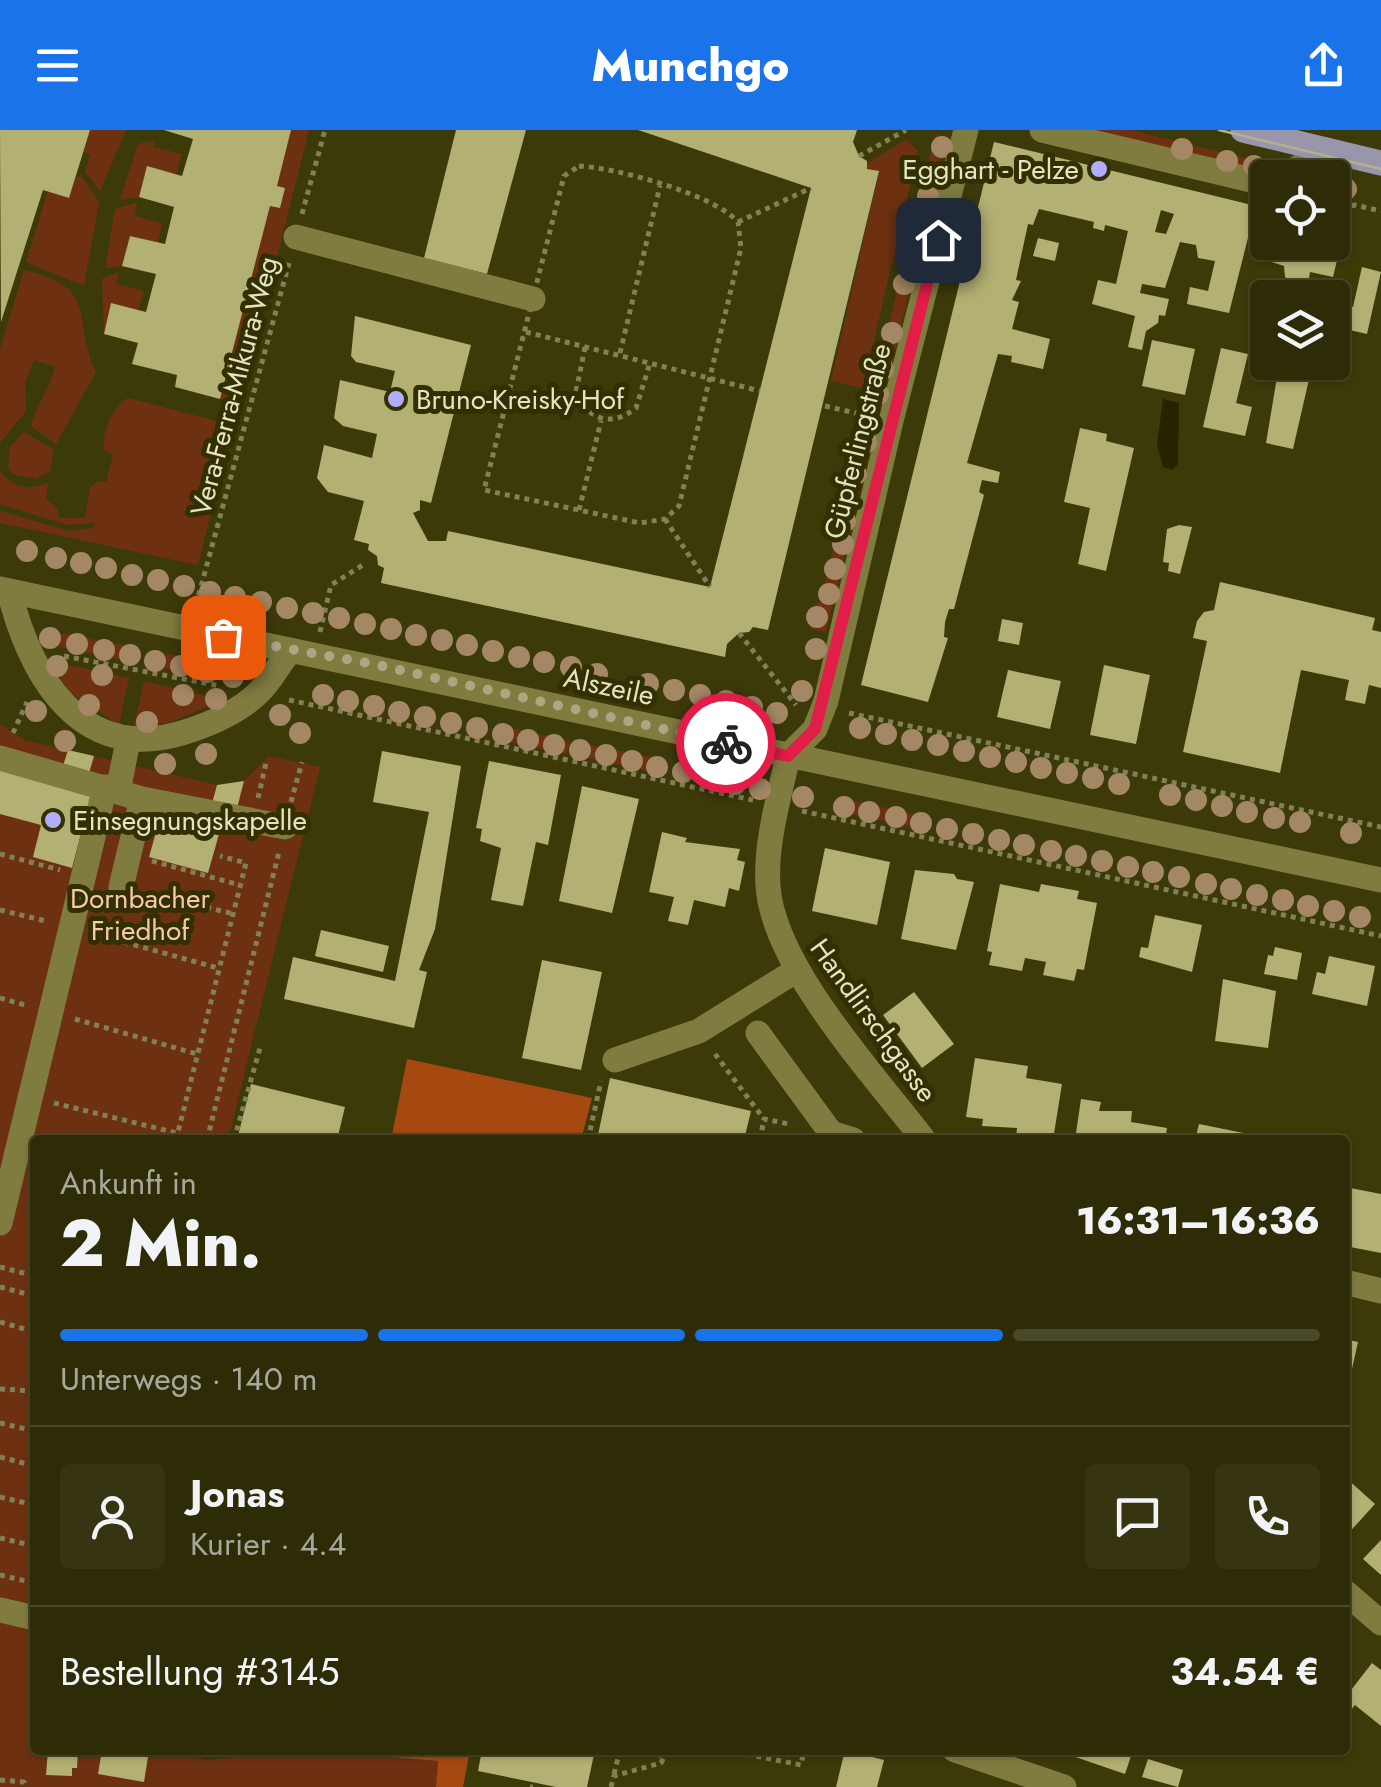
<!DOCTYPE html>
<html lang="de">
<meta charset="utf-8">
<style>
body{margin:0;font-family:Jost,sans-serif;background:#363411;color:#f1f3f6;height:100vh;display:flex;flex-direction:column;font-size:38px;white-space:nowrap}
*{box-sizing:border-box;margin:0}
p{font-size:32px;color:#a7a79b}
.icon{flex:none;width:55px;height:55px;fill:none;stroke:currentColor;stroke-width:2;stroke-linecap:round;stroke-linejoin:round}
.map{position:relative;flex:1;overflow:hidden}
.side{position:absolute;left:30px;top:1005px;width:1320px;height:620px;display:flex;flex-direction:column;background:#2e2c07;border-radius:10px;box-shadow:0 2px 8px #0004,0 0 0 2px #494828}
.side>*{flex:none}
.tools{position:absolute;left:1250px;top:30px;display:grid;gap:20px}
.tools a{display:grid;place-items:center;width:100px;height:100px;border-radius:10px;background:#2e2c07;box-shadow:0 2px 8px #0004,0 0 0 2px #494828;font-size:50px}
.pin{position:absolute;display:grid;place-items:center;width:85px;height:85px;color:#fff;margin:-42px;border-radius:20px;box-shadow:0 5px 15px #0006}
.courier{position:absolute;display:grid;place-items:center;width:100px;height:100px;margin:-50px;border:8px solid #e11d48;border-radius:50%;background:#fff;color:#222;box-shadow:0 2px 12px #0007}
.headline em{font-style:normal;font-weight:800}
.headline div{display:flex;flex-direction:column-reverse}
.headline{display:flex;align-items:center;justify-content:space-between;height:170px;padding:0 30px}
h1{font-size:65px;font-weight:800;line-height:75px}
.bar{display:grid;grid-template-columns:repeat(4,1fr);gap:15px 10px;align-content:center;height:120px;padding:0 30px}
.bar i{height:12px;border-radius:8px;background:#494828}
.bar .current{background:#1a73e8}
.bar p{grid-column:span 4}
.line{display:flex;align-items:center;gap:25px;padding:0 30px;border-top:2px solid #494828}
.line div{flex:1}
.round{display:grid;place-items:center;flex:none;width:105px;height:105px;border-radius:10px;background:#363411}
header{display:flex;justify-content:space-between;align-items:center;height:130px;padding:0 30px;background:#1a73e8;color:#fff;font-size:45px;font-weight:800}
.map>svg:first-child{display:block}
.green{fill:#6d3111}
.forest{fill:#a64910}
.water{fill:#262300}
.building{fill:#b3b073;fill-rule:evenodd}
.lines{fill:none;stroke-linecap:round;stroke-linejoin:round}
.path{stroke:#828056;stroke-width:5;stroke-dasharray:5 5;stroke-linecap:butt}
.minor{stroke:#807c40;stroke-width:25}
.major{stroke:#9995aa;stroke-width:25}
.tram{stroke:#b4b28e;stroke-width:2.5}
.tree{fill:#a48764}
.done{stroke:#aaa883;stroke-width:10;stroke-dasharray:0 18}
.route{stroke:#e11d48;stroke-width:12}
.poi-dot{fill:#b1adfa;stroke:#322f00;stroke-width:4}
.labels{text-anchor:middle;stroke-width:10;stroke-linejoin:round;paint-order:stroke}
.poi-label{font-size:28px;fill:#e4e3c4;stroke:#322f00;text-anchor:start}
.street-label{font-size:28px;fill:#e4e3c4;stroke:#322f00}
.park-label{font-size:28px;fill:#f9c6ae;stroke:#322f00}
</style>
<header><svg class="icon" aria-label="menu" viewBox="0 0 24 24"><path d="M4 6h16M4 12h16M4 18h16"/></svg>Munchgo<svg class="icon" aria-label="share" viewBox="0 0 24 24"><path d="M12 15V3M7 8l5-5 5 5M5 13v7h14v-7"/></svg></header>
<div class="map">
<svg width="1381" height="1657" viewBox="0 0 1381 1657">
<rect width="100%" height="100%" fill="#3d3a09"/>
<!-- green -->
<path class="green" d="M90 0H126L100 61 85 42 90 25 84 22Z
M291 0H309L247 246 235 259 232 271 220 269 270 76 280 78 285 58 277 56Z
M1079 0H1131L1261 32 1264 38 1262 42Z
M935 4 946 7 881 279 869 276Z
M906 9 918 21 863 258 831 251 879 42 867 39V34Z
M155 10 153 17 182 24 176 44 147 37 139 67 120 70 138 14Z
M76 47H82L99 72 84 156 26 132 48 61 69 68Z
M137 73 135 86 162 93 158 113 130 106 122 136 105 138 115 79Z
M24 140C102 159 70 187 96 242L56 314 31 296C36 274 50 260 55 237L34 230 25 253 26 281 0 313V219Z
M119 142 116 154 144 161 138 180 104 204 102 149Z
M128 268 233 295 198 435 0 393V381L69 401 93 398 94 393 68 395 0 374V340C11 358 30 362 48 352L46 369 58 380V388H85L90 358 98 351 106 352 113 325 104 319C102 302 113 275 128 268Z
M863 298 875 300 826 502 810 499 816 473H820Z
M24 302 54 320 50 341 36 349 13 344 8 337 10 317Z
M50 501 137 518 134 532 43 514Z
M151 520 238 539 239 554 147 535Z
M49 531 129 548 119 595 70 562Z
M144 551 223 570 171 592 133 599Z
M0 594 24 610 217 655 244 651 269 626 320 637 228 1010H35V1620H170L206 1630 307 1620 438 1631 436 1657H0Z
M497 595 570 611 567 624 495 609Z
M585 614 665 630 662 644 582 627Z
M839 668 929 687 926 700 836 681Z"/>
<!-- forest -->
<path class="forest" d="M407 929 592 968 581 1010H391Z
M307 1620H470L463 1657H436L438 1631Z"/>
<!-- water -->
<path class="water" d="M1163 269 1179 273 1178 334 1173 340 1163 337 1157 314Z"/>
<!-- building -->
<path class="building" d="M0 0H90L69 68 43 60 1 192Z
M164 0H291L277 56 285 58 280 78 270 76 220 269 175 257 177 245 132 234 138 213 104 204 111 173 146 182 156 144 122 136 130 106 165 114 174 77 139 67 147 36 182 46 193 9Z
M456 0H526L487 144 424 128Z
M638 0H857L853 12 859 26 867 31V39L879 41 768 500 753 497 749 502 739 503 727 514 725 527 381 453 384 438 378 435 377 426 368 420 369 414 354 410 364 371 328 362 317 348 324 315 372 328 377 304 343 296 334 288 340 250 390 262 395 241 356 232 351 226 355 186 471 215 431 373 420 370V380L413 383 428 411H446L448 401 710 457 811 58Z
M994 12 1256 76 1229 183 1187 174 1190 157 1208 161 1215 131 1198 128 1196 115 1180 112 1165 158 1142 154 1140 163 1169 169 1165 186 1159 185 1158 193 1146 201 1142 220 1128 217 1135 186 1092 174 1098 150 1116 154 1128 101 1105 95 1104 101 1093 98 1094 92 1039 79 1033 95 1028 94 1016 150 1021 151 1012 170 1019 172 1012 199 1050 209 1043 239 1011 232 1012 226 998 224 967 333 1000 342 998 353 982 350 979 362 984 365 954 479H949L945 492 944 507 948 508 928 572 861 555ZM1161 80 1174 84 1166 104 1155 102Z
M1332 94 1345 97 1333 147 1310 142 1309 149 1297 155 1285 147 1284 136 1262 129 1266 112H1332Z
M1038 108 1059 113 1055 131 1033 126Z
M1362 137 1381 142 1367 204 1332 196V172L1353 177Z
M1152 210 1195 219 1185 265 1142 256Z
M1221 218 1248 224 1236 273 1252 277 1245 306 1203 297Z
M1285 232H1313L1293 319 1266 313 1279 235Z
M1080 298 1107 304 1106 311 1134 318 1106 441 1078 434 1090 378 1064 372Z
M1179 395 1192 397 1180 444 1168 441 1169 433 1163 432 1167 399Z
M1220 452 1375 488 1372 500 1381 502V558L1369 555 1365 574 1345 570 1349 550 1301 540 1280 643 1183 622 1207 511 1193 508 1197 491 1204 482 1214 480Z
M1002 489 1023 493 1019 515 998 511Z
M1104 535 1150 545 1136 614 1090 605Z
M1008 540 1061 551 1050 599 997 587Z
M68 620 94 626 89 643 63 636Z
M382 621 461 636 435 799 419 840 427 842 414 898 284 869 293 827 395 851 429 682 373 672Z
M489 631 561 645 548 715 536 712 523 776 491 770 501 718 480 711 482 699 476 698Z
M0 640 91 665 72 738 33 727 41 695 0 684Z
M244 651 236 682 211 677 217 655Z
M582 656 639 669 612 783 559 771Z
M162 681 221 697 208 743 149 727Z
M662 702 687 708 685 712 740 719 737 730 745 732 739 761 729 758 725 777 694 770 688 795 668 791 674 767 649 762Z
M825 718 890 732 877 795 812 781Z
M915 740 954 744 957 749 974 752 956 820 901 809Z
M1000 754 1039 762 1041 754 1079 761 1077 769 1097 773 1084 840 1077 839 1074 851 1043 845 1046 832 1025 828 1022 841 989 835 992 822 987 821Z
M1155 785 1202 795 1192 842 1139 827 1141 817 1148 818Z
M321 800 389 816 383 842 315 826Z
M1275 817 1302 823 1297 850 1264 844 1268 825 1273 826Z
M1329 826 1375 836 1367 876 1312 864 1317 842 1325 844Z
M542 830 602 842 581 940 522 928Z
M1223 849 1276 861 1268 918 1215 911Z
M914 862 954 914 922 938 883 885Z
M975 928 1028 936 1026 948 1062 954 1053 1010 1016 1008 1017 998 982 996 983 989 966 987Z
M610 948 751 981 744 1010H623L598 1005Z
M251 954 345 977 337 1010H237Z
M1081 969 1101 972 1099 981H1132L1131 992 1167 998 1165 1010H1075Z
M1199 994 1268 1008V1010H1195Z
M1345 1057 1381 1064V1123L1345 1116Z
M1345 1209 1358 1212 1346 1266H1345Z
M1345 1347 1375 1374 1345 1407Z
M1381 1410V1445L1363 1429Z
M1372 1533 1381 1540V1596L1355 1575 1345 1587V1561L1348 1564Z
M48 1620H78L77 1638H72V1646L46 1645Z
M102 1620 149 1621 144 1652 98 1644Z
M482 1620H595L587 1657H556L478 1641Z
M845 1620 884 1630 877 1657H836Z
M1055 1620H1133L1125 1644Z
M1148 1629 1183 1640 1178 1657 1142 1647Z"/>
<g class="lines">
<!-- path -->
<path class="path" d="M859 26 906 0
M579 36C617 38 713 64 738 92L741 118 679 376 665 389 640 393 484 360 564 46Z
M1332 80 1355 75 1381 81
M302 84 325 0
M738 92 811 58
M526 202 760 261
M585 217 576 262C588 290 611 298 636 278L650 233
M620 223 660 56
M825 276 864 285
M579 380 601 291
M665 389 710 457
M196 475 289 133
M320 502 331 455 366 433
M739 503 796 575
M64 526 220 556
M289 570 753 670
M849 583 1381 697
M13 603 27 572
M258 668 267 629
M291 672 302 632
M802 681 1381 806
M0 724 60 740
M152 731 240 755
M148 763 234 784
M0 780 46 791
M95 804 218 838
M0 868 25 875
M75 889 197 924
M715 924 764 989
M54 973 177 1003
M176 1010 246 733 220 726
M207 1010 279 722
M234 1010 260 918
M588 1010 601 951
M760 1010 764 989 789 994
M0 1137 35 1146
M0 1157 35 1166
M0 1192 35 1202
M0 1259 35 1261
M0 1293 35 1301
M0 1327 35 1336
M0 1367 35 1375
M0 1408 35 1416
M0 1445 35 1453
M727 1620 801 1635 804 1620
M614 1644 620 1620
M0 1650 24 1652V1657
M530 1657H533
M611 1657 614 1646 661 1633 664 1627 647 1620"/>
<!-- minor -->
<path class="minor" d="M1042 0 1268 54
M1281 48 1326 20
M296 107 533 169
M0 459 1381 750
M9 461C31 547 80 633 182 603 208 595 237 583 257 564 270 553 279 534 290 521
M788 626 815 599 826 571 891 291 966 0
M788 626C779 668 765 713 768 756 773 836 875 946 924 1010
M0 628 142 669 285 697
M118 661 128 611
M121 757 142 669
M758 903 831 1003 853 1010
M615 930 699 901 797 840
M0 1093 105 657
M1345 1152 1381 1161
M1345 1462 1381 1493
M0 1480 35 1488
M955 1620 1064 1657"/>
<!-- major -->
<path class="major" d="M1243 0 1381 33"/>
<!-- tram -->
<path class="tram" d="M1219 0 1381 39"/>
</g>
<!-- trees -->
<g class="tree">
<circle cx="942" cy="17" r="11"/>
<circle cx="1182" cy="19" r="11"/>
<circle cx="1227" cy="31" r="11"/>
<circle cx="1254" cy="36" r="11"/>
<circle cx="1346" cy="59" r="11"/>
<circle cx="928" cy="66" r="11"/>
<circle cx="920" cy="91" r="11"/>
<circle cx="913" cy="113" r="11"/>
<circle cx="904" cy="154" r="11"/>
<circle cx="892" cy="203" r="11"/>
<circle cx="883" cy="239" r="11"/>
<circle cx="878" cy="264" r="11"/>
<circle cx="866" cy="312" r="11"/>
<circle cx="856" cy="344" r="11"/>
<circle cx="845" cy="391" r="11"/>
<circle cx="843" cy="414" r="11"/>
<circle cx="27" cy="421" r="11"/>
<circle cx="56" cy="428" r="11"/>
<circle cx="81" cy="433" r="11"/>
<circle cx="106" cy="438" r="11"/>
<circle cx="835" cy="439" r="11"/>
<circle cx="132" cy="445" r="11"/>
<circle cx="158" cy="450" r="11"/>
<circle cx="184" cy="456" r="11"/>
<circle cx="210" cy="462" r="11"/>
<circle cx="829" cy="464" r="11"/>
<circle cx="235" cy="467" r="11"/>
<circle cx="261" cy="472" r="11"/>
<circle cx="287" cy="478" r="11"/>
<circle cx="313" cy="483" r="11"/>
<circle cx="817" cy="487" r="11"/>
<circle cx="339" cy="488" r="11"/>
<circle cx="365" cy="494" r="11"/>
<circle cx="391" cy="499" r="11"/>
<circle cx="416" cy="505" r="11"/>
<circle cx="50" cy="508" r="11"/>
<circle cx="442" cy="510" r="11"/>
<circle cx="77" cy="514" r="11"/>
<circle cx="467" cy="515" r="11"/>
<circle cx="816" cy="519" r="11"/>
<circle cx="104" cy="520" r="11"/>
<circle cx="493" cy="521" r="11"/>
<circle cx="130" cy="525" r="11"/>
<circle cx="519" cy="527" r="11"/>
<circle cx="155" cy="531" r="11"/>
<circle cx="544" cy="532" r="11"/>
<circle cx="57" cy="536" r="11"/>
<circle cx="181" cy="536" r="11"/>
<circle cx="571" cy="537" r="11"/>
<circle cx="207" cy="542" r="11"/>
<circle cx="597" cy="544" r="11"/>
<circle cx="102" cy="545" r="11"/>
<circle cx="233" cy="547" r="11"/>
<circle cx="648" cy="554" r="11"/>
<circle cx="674" cy="560" r="11"/>
<circle cx="802" cy="561" r="11"/>
<circle cx="183" cy="565" r="11"/>
<circle cx="323" cy="565" r="11"/>
<circle cx="700" cy="565" r="11"/>
<circle cx="216" cy="569" r="11"/>
<circle cx="348" cy="571" r="11"/>
<circle cx="726" cy="571" r="11"/>
<circle cx="89" cy="575" r="11"/>
<circle cx="374" cy="576" r="11"/>
<circle cx="752" cy="577" r="11"/>
<circle cx="36" cy="581" r="11"/>
<circle cx="399" cy="582" r="11"/>
<circle cx="777" cy="583" r="11"/>
<circle cx="280" cy="585" r="11"/>
<circle cx="425" cy="587" r="11"/>
<circle cx="147" cy="592" r="11"/>
<circle cx="451" cy="593" r="11"/>
<circle cx="477" cy="598" r="11"/>
<circle cx="860" cy="598" r="11"/>
<circle cx="300" cy="603" r="11"/>
<circle cx="503" cy="604" r="11"/>
<circle cx="886" cy="604" r="11"/>
<circle cx="528" cy="610" r="11"/>
<circle cx="912" cy="610" r="11"/>
<circle cx="65" cy="611" r="11"/>
<circle cx="554" cy="615" r="11"/>
<circle cx="938" cy="615" r="11"/>
<circle cx="580" cy="620" r="11"/>
<circle cx="964" cy="621" r="11"/>
<circle cx="206" cy="624" r="11"/>
<circle cx="606" cy="625" r="11"/>
<circle cx="990" cy="627" r="11"/>
<circle cx="632" cy="631" r="11"/>
<circle cx="1016" cy="632" r="11"/>
<circle cx="165" cy="634" r="11"/>
<circle cx="657" cy="637" r="11"/>
<circle cx="1041" cy="638" r="11"/>
<circle cx="683" cy="642" r="11"/>
<circle cx="1067" cy="643" r="11"/>
<circle cx="708" cy="648" r="11"/>
<circle cx="1093" cy="648" r="11"/>
<circle cx="735" cy="654" r="11"/>
<circle cx="1119" cy="654" r="11"/>
<circle cx="760" cy="659" r="11"/>
<circle cx="1170" cy="665" r="11"/>
<circle cx="803" cy="667" r="11"/>
<circle cx="1196" cy="670" r="11"/>
<circle cx="1222" cy="676" r="11"/>
<circle cx="844" cy="677" r="11"/>
<circle cx="869" cy="682" r="11"/>
<circle cx="1247" cy="682" r="11"/>
<circle cx="896" cy="687" r="11"/>
<circle cx="1274" cy="688" r="11"/>
<circle cx="1300" cy="692" r="11"/>
<circle cx="921" cy="693" r="11"/>
<circle cx="947" cy="699" r="11"/>
<circle cx="1351" cy="703" r="11"/>
<circle cx="973" cy="704" r="11"/>
<circle cx="999" cy="710" r="11"/>
<circle cx="1024" cy="715" r="11"/>
<circle cx="1051" cy="721" r="11"/>
<circle cx="1076" cy="726" r="11"/>
<circle cx="1102" cy="731" r="11"/>
<circle cx="1128" cy="737" r="11"/>
<circle cx="1153" cy="742" r="11"/>
<circle cx="1179" cy="747" r="11"/>
<circle cx="1206" cy="754" r="11"/>
<circle cx="1231" cy="759" r="11"/>
<circle cx="1257" cy="765" r="11"/>
<circle cx="1283" cy="770" r="11"/>
<circle cx="1308" cy="776" r="11"/>
<circle cx="1334" cy="781" r="11"/>
<circle cx="1360" cy="787" r="11"/>
</g>
<g class="lines">
<!-- done -->
<path class="done" d="M223 507 373 534 726 613"/>
<!-- route -->
<path class="route" d="M726 613 788 626 815 599 938 110"/>
</g>
<!-- markers -->
<g class="poi-dot">
<circle cx="1099" cy="39" r="10"/>
<circle cx="396" cy="269" r="10"/>
<circle cx="53" cy="690" r="10"/>
</g>
<g class="labels">
<!-- poi labels -->
<g class="poi-label">
<text x="1079" y="49" text-anchor="end">Egghart - Pelze</text>
<text x="416" y="279">Bruno-Kreisky-Hof</text>
<text x="73" y="700">Einsegnungskapelle</text>
</g>
<!-- street labels -->
<g class="street-label">
<text transform="translate(234 256) rotate(-75)" y="10">Vera-Ferra-Mikura-Weg</text>
<text transform="translate(857 311) rotate(-76)" y="10">Güpferlingstraße</text>
<text transform="translate(609 556) rotate(12)" y="10">Alszeile</text>
<text transform="translate(874 890) rotate(54)" y="10">Handlirschgasse</text>
</g>
<!-- park labels -->
<g class="park-label">
<text x="140" y="778">Dornbacher<tspan x="140" dy="32">Friedhof</tspan></text>
</g>
</g>
</svg>
<div class="tools">
<a><svg class="icon" aria-label="locate" viewBox="0 0 24 24"><circle cx="12" cy="12" r="6"/><path d="M12 2v4M12 18v4M2 12h4M18 12h4"/></svg></a>
<a><svg class="icon" aria-label="layers" viewBox="0 0 24 24"><path d="M12 4l9 5-9 5-9-5zM3 14l9 5 9-5"/></svg></a>
</div>
<div class="pin" style="left:223px;top:507px;background:#ea580c"><svg class="icon" aria-label="bag" viewBox="0 0 24 24"><path d="M5 8h14l-1 12H6zM9 8a3 3 0 0 1 6 0"/></svg></div>
<div class="pin" style="left:938px;top:110px;background:#1f2937"><svg class="icon" aria-label="home" viewBox="0 0 24 24"><path d="M3 11l9-7 9 7M6 9v11h12V9"/></svg></div>
<div class="courier" style="left:726px;top:613px"><svg class="icon" aria-label="bike" viewBox="0 0 24 24"><circle cx="6" cy="16" r="4"/><circle cx="18" cy="16" r="4"/><path d="M6 16l4-8h5l3 8M10 8l3 8H6M13 5h3"/></svg></div>
<section class="side">
<div class="headline"><div><h1>2 Min.</h1><p>Ankunft in</p></div><em>16:31–16:36</em></div>
<div class="bar"><i class="current"></i><i class="current"></i><i class="current"></i><i></i><p>Unterwegs · 140 m</p></div>
<div class="line" style="height:180px"><a class="round"><svg class="icon" aria-label="person" viewBox="0 0 24 24"><circle cx="12" cy="8" r="4"/><path d="M4 21q1-7 8-7t8 7"/></svg></a><div><b>Jonas</b><p>Kurier · 4.4</p></div><a class="round"><svg class="icon" aria-label="chat" viewBox="0 0 24 24"><path d="M4 5h16v11H9l-5 4z"/></svg></a><a class="round"><svg class="icon" aria-label="phone" viewBox="0 0 24 24"><path d="M5 4h4l2 5-3 2q2 4 5 5l2-3 5 2v4C11 20 4 13 5 4z"/></svg></a></div>
<div class="line" style="height:130px"><div>Bestellung #3145</div><b>34.54 €</b></div>
</section>
</div>
